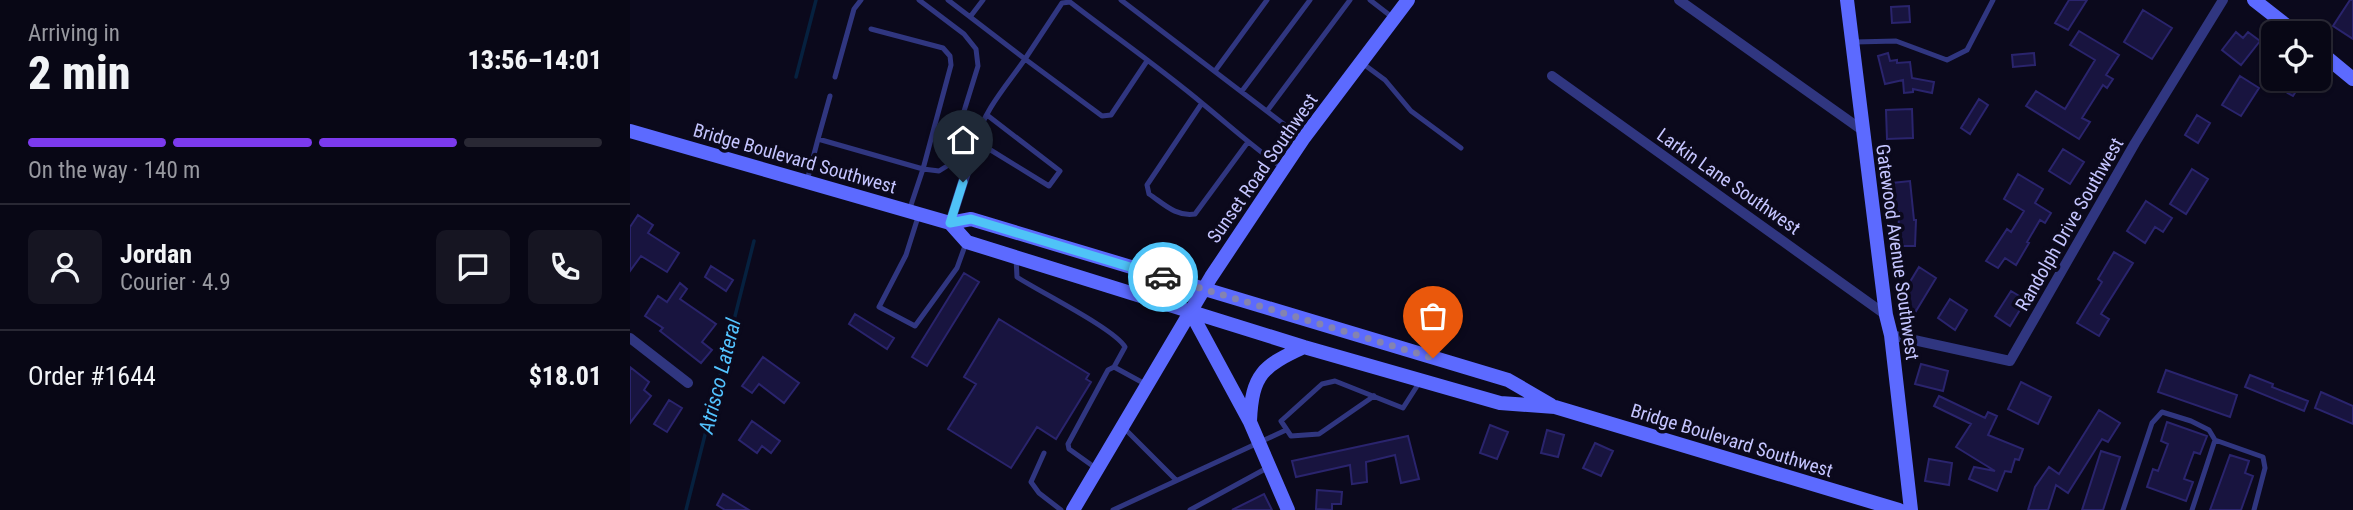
<!DOCTYPE html>
<meta charset="utf-8">
<style>
body{margin:0;font-family:"Roboto Condensed",sans-serif;background:#161522;color:#f1f3f6;height:100vh;display:flex;flex-direction:column;font-size:26px;white-space:nowrap}
*{box-sizing:border-box;margin:0}
p{font-size:23px;color:#9899a0}
.icon{flex:none;width:38px;height:38px;fill:none;stroke:currentColor;stroke-width:2;stroke-linecap:round;stroke-linejoin:round}
.map{position:relative;flex:1;overflow:hidden}
.sheet{display:flex;flex-direction:column;background:#080715;width:630px}
.sheet>*{flex:none}
.fabs{position:absolute;left:1631px;top:21px;display:grid;gap:14px}
.fabs a{display:grid;place-items:center;width:70px;height:70px;border-radius:10px;background:#080715;box-shadow:0 2px 5px #0004,0 0 0 2px #292834;font-size:35px}
.pin{position:absolute;display:grid;place-items:center;width:60px;height:60px;color:#fff;margin:-72px -30px;border-radius:50% 50% 50% 0;rotate:-45deg;box-shadow:0 0 7px #0007}
.pin .icon{rotate:45deg}
.courier{position:absolute;display:grid;place-items:center;width:70px;height:70px;margin:-35px;border:5px solid #4fc3f7;border-radius:50%;background:#fff;color:#222;box-shadow:0 2px 9px #0007}
.summary em{font-style:normal;font-weight:800}
.summary div{display:flex;flex-direction:column-reverse}
.summary{display:flex;align-items:center;justify-content:space-between;height:119px;padding:0 28px}
h1{font-size:46px;font-weight:800;line-height:52px}
.bar{display:grid;grid-template-columns:repeat(4,1fr);gap:10px 7px;align-content:center;height:84px;padding:0 28px}
.bar i{height:9px;border-radius:5px;background:#292834}
.bar .selected{background:#7c3aed}
.bar p{grid-column:span 4}
.line{display:flex;align-items:center;gap:18px;padding:0 28px;border-top:2px solid #292834}
.line div{flex:1}
.round{display:grid;place-items:center;flex:none;width:74px;height:74px;border-radius:10px;background:#161522}
main{display:flex;flex:1;min-height:0}
.map>svg:first-child{display:block}
.lines{fill:none;stroke-linecap:round;stroke-linejoin:round}
.stream{stroke:#06213f;stroke-width:3.5}
.building{fill:#18143f;stroke:#2a246d;stroke-width:2}
.lane{stroke:#303680;stroke-width:5}
.street{stroke:#303680;stroke-width:10}
.secondary{stroke:#5c6aff;stroke-width:14}
.done{stroke:#8483b0;stroke-width:7;stroke-dasharray:0 12.6}
.route{stroke:#4fc3f7;stroke-width:9}
.labels{text-anchor:middle;stroke-width:7;stroke-linejoin:round;paint-order:stroke}
.street-label{font-size:19px;fill:#c5c5ff;stroke:#0b091c}
.water-label{font-size:21px;font-style:italic;fill:#53c3ff;stroke:#0b091c}
</style>
<main>
<section class="sheet">
<div class="summary"><div><h1>2 min</h1><p>Arriving in</p></div><em>13:56–14:01</em></div>
<div class="bar"><i class="selected"></i><i class="selected"></i><i class="selected"></i><i></i><p>On the way · 140 m</p></div>
<div class="line" style="height:126px"><a class="round"><svg class="icon" aria-label="person" viewBox="0 0 24 24"><circle cx="12" cy="8" r="4"/><path d="M4 21q1-7 8-7t8 7"/></svg></a><div><b>Jordan</b><p>Courier · 4.9</p></div><a class="round"><svg class="icon" aria-label="chat" viewBox="0 0 24 24"><path d="M4 5h16v11H9l-5 4z"/></svg></a><a class="round"><svg class="icon" aria-label="phone" viewBox="0 0 24 24"><path d="M5 4h4l2 5-3 2q2 4 5 5l2-3 5 2v4C11 20 4 13 5 4z"/></svg></a></div>
<div class="line" style="height:91px"><div>Order #1644</div><b>$18.01</b></div>
</section>
<div class="map">
<svg width="1723" height="510" viewBox="0 0 1723 510">
<rect width="100%" height="100%" fill="#0b091c"/>
<g class="lines">
<!-- stream -->
<path class="stream" d="M166 77 186 0
M56 510 124 241"/>
</g>
<!-- building -->
<path class="building" d="M1439 0H1457L1438 30 1425 23Z
M1720 0H1723V39L1703 26Z
M1279 6 1280 22 1262 23 1261 7Z
M1513 10 1542 28 1522 59 1494 42Z
M1449 31 1489 55 1476 75 1483 79 1477 88 1473 85 1452 118 1460 122 1449 139 1396 106 1406 91 1435 109 1465 60 1440 45Z
M1606 32 1613 38 1618 32 1630 41 1611 65 1592 50Z
M1258 53 1260 61 1267 60V63L1280 62 1282 78 1304 82 1302 93 1283 89V92L1274 93 1273 80 1255 84 1248 56Z
M1404 53 1405 65 1383 67 1382 55Z
M1610 76 1629 88 1611 116 1592 105Z
M1652 79H1674L1663 96 1647 87Z
M1349 99 1358 105 1340 134 1331 128Z
M1282 109 1283 138 1257 139 1256 110Z
M1567 115 1580 123 1568 143 1555 135Z
M1433 149 1454 162 1440 184 1419 171Z
M1562 169 1578 179 1556 214 1540 204Z
M1388 174 1413 189 1405 203 1421 213 1415 223 1410 220 1397 242 1399 243 1386 265 1375 258 1368 268 1356 261 1377 229 1381 232 1394 211 1374 199Z
M1280 181 1284 220H1286L1285 246H1268L1269 212H1265L1262 183Z
M1516 201 1542 218 1533 232 1525 227 1515 243 1497 231Z
M8 215 23 225 18 233 49 253 37 272 11 256 0 271V227Z
M1484 252 1503 263 1471 314 1479 319 1469 336 1447 323 1472 282 1468 279Z
M81 266 103 280 96 291 75 277Z
M1289 267 1306 278 1286 311 1269 300Z
M334 273 349 282 297 366 282 357Z
M50 283 57 289 50 299 86 324 72 342 82 350 71 363 30 331 33 328 15 316 28 296 37 302Z
M1381 291 1396 300 1380 326 1365 316Z
M1320 299 1337 310 1325 330 1308 318Z
M225 314 264 338 257 349 219 324Z
M369 319 459 374 456 379 461 382 426 439 407 427 381 468 318 429 346 384 334 377Z
M133 357 169 383 154 403 129 384 122 393 112 386Z
M1291 364 1318 371 1313 391 1285 384Z
M0 367 19 382 14 390 21 396 0 423Z
M1536 370 1607 395 1600 417 1528 392Z
M1620 375 1643 384 1642 387 1678 401 1674 411 1615 387Z
M1391 382 1421 397 1408 424 1378 409Z
M1691 392 1723 406V424L1685 408Z
M1309 396 1355 418 1358 412 1367 416 1358 435 1393 449 1389 460 1385 459 1381 472 1375 471 1367 491 1339 479 1344 467 1365 471 1326 447 1341 424 1304 406Z
M39 400 52 408 37 432 24 424Z
M1469 410 1490 423 1478 442 1472 439 1438 493 1426 485 1418 510H1398L1405 487 1419 467 1429 474Z
M122 421 150 441 141 453 132 446 127 453 109 440Z
M1537 422 1577 436 1570 454 1564 452 1554 479 1563 482 1556 501 1517 487 1523 469 1528 471 1538 444 1531 441Z
M860 425 878 432 867 459 850 453Z
M917 430 934 435 928 457 911 453Z
M778 436 789 479 771 483 765 455 736 462 737 482 722 484 720 465 666 477 662 461Z
M965 443 983 451 971 476 953 468Z
M1471 451 1490 457 1473 510H1452Z
M1600 455 1619 461 1615 473 1623 476 1611 510H1580Z
M1299 459 1322 463 1319 485 1295 481Z
M687 490 712 492 711 504H702V510L686 509Z
M93 494 119 510H95L87 505Z
M634 494 642 510H602Z"/>
<g class="lines">
<!-- lane -->
<path class="lane" d="M318 0 395 59C377 85 354 110 346 141L419 186 430 171 357 115
M491 0 672 138
M740 0 762 17
M340 17 353 0
M241 29 313 48 320 56 321 65 293 169 309 171 317 166 348 66 346 49 334 34 289 0
M1225 42 1266 41 1317 60 1337 50 1363 0
M517 61 481 115 472 116 395 59 432 3 440 2C484 36 530 68 573 104 600 126 625 149 653 168
M732 63 755 80 781 111 831 148
M585 71 637 0
M205 77 224 9 231 0
M612 91 680 0
M572 103 517 185 519 194C534 204 546 217 565 214L618 142
M637 111 720 0
M188 139 200 96
M177 181 188 139 293 169 279 211
M288 217 276 255 249 307 285 326 327 268 336 243
M386 258 387 277C408 291 485 329 495 347L484 367
M744 396 689 434 661 436 651 421 692 384 705 381 773 408 789 383
M494 428 546 480
M414 453 401 482 409 493 431 510
M467 469 439 449 438 444 478 370 484 367 517 385
M483 510 656 430
M560 510 637 468
M1493 510 1522 423 1532 412 1561 421 1579 430 1585 440 1633 457 1635 468 1624 510
M1562 510 1585 440"/>
<!-- street -->
<path class="street" d="M1049 0 1232 130
M922 76 1256 315
M320 223 346 141
M1261 335 1380 361 1505 143 1593 0
M0 338 58 383"/>
<!-- secondary -->
<path class="secondary" d="M1217 0 1256 315 1261 335 1281 510
M1624 0 1666 33
M1689 51 1723 79
M0 131 320 223 341 219 878 380 921 405
M320 223 337 242 674 347 870 403 925 407 1269 510
M560 311 620 422 658 510
M620 421C622 374 633 366 674 347
M443 510 581 277 673 139 778 0"/>
</g>
<g class="lines">
<!-- done -->
<path class="done" d="M533 277 803 358"/>
<!-- route -->
<path class="route" d="M333 182 320 223 341 219 533 277"/>
</g>
<g class="labels">
<!-- street labels -->
<g class="street-label">
<text transform="translate(165 158) rotate(16)" y="7">Bridge Boulevard Southwest</text>
<text transform="translate(632 168) rotate(-55)" y="7">Sunset Road Southwest</text>
<text transform="translate(1099 181) rotate(35)" y="7">Larkin Lane Southwest</text>
<text transform="translate(1439 224) rotate(-60)" y="7">Randolph Drive Southwest</text>
<text transform="translate(1268 252) rotate(82)" y="7">Gatewood Avenue Southwest</text>
<text transform="translate(1102 440) rotate(17)" y="7">Bridge Boulevard Southwest</text>
</g>
<!-- water labels -->
<g class="water-label">
<text transform="translate(90 376) rotate(-76)" y="7">Atrisco Lateral</text>
</g>
</g>
</svg>
<div class="fabs">
<a><svg class="icon" aria-label="locate" viewBox="0 0 24 24"><circle cx="12" cy="12" r="6"/><path d="M12 2v4M12 18v4M2 12h4M18 12h4"/></svg></a>
</div>
<div class="pin" style="left:803px;top:358px;background:#ea580c"><svg class="icon" aria-label="bag" viewBox="0 0 24 24"><path d="M5 8h14l-1 12H6zM9 8a3 3 0 0 1 6 0"/></svg></div>
<div class="pin" style="left:333px;top:182px;background:#1f2937"><svg class="icon" aria-label="home" viewBox="0 0 24 24"><path d="M3 11l9-7 9 7M6 9v11h12V9"/></svg></div>
<div class="courier" style="left:533px;top:277px"><svg class="icon" aria-label="car" viewBox="0 0 24 24"><path d="M5 17H2v-5l4-1 3-4h7l3 4 3 1v5h-3M9 17h6M6 11h13"/><circle cx="7" cy="17" r="2"/><circle cx="17" cy="17" r="2"/></svg></div>
</div>
</main>
